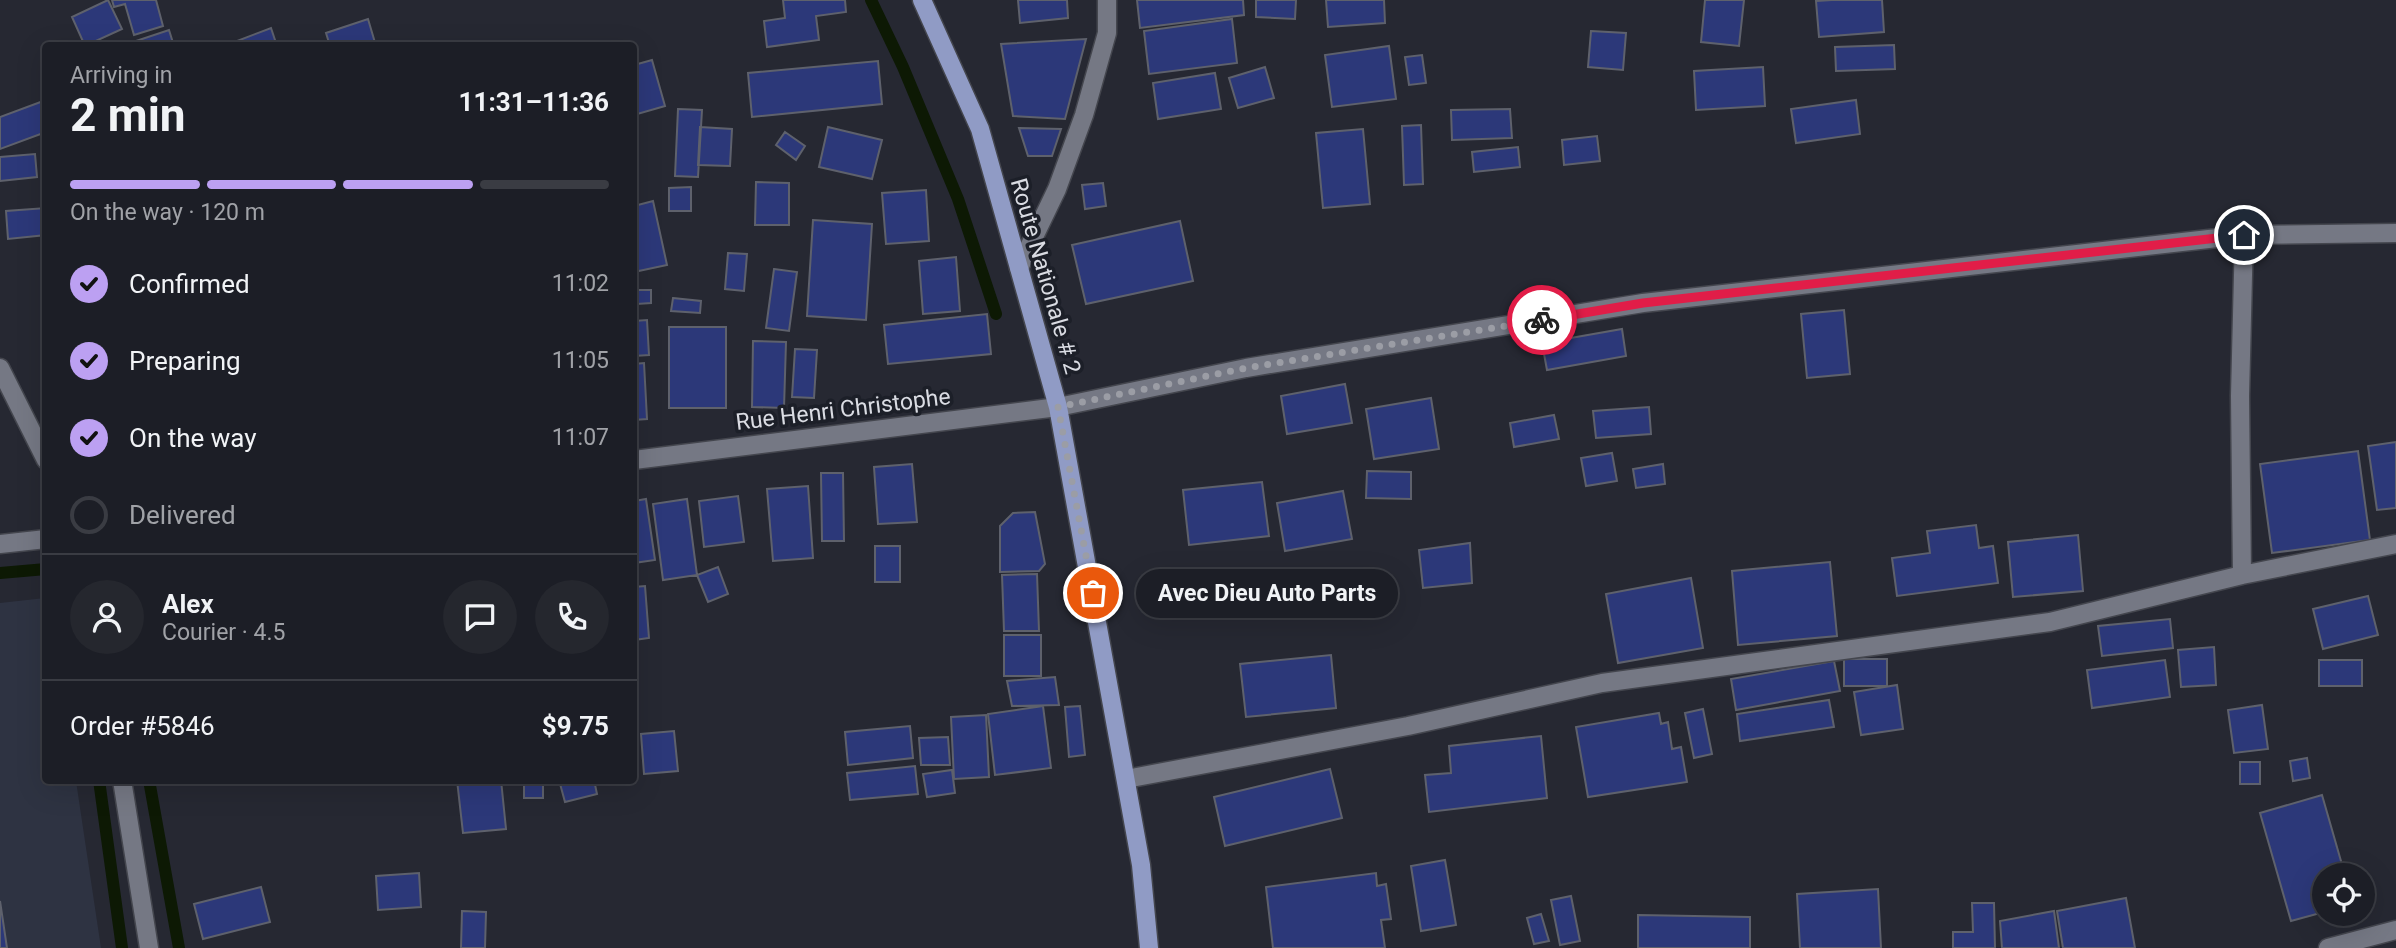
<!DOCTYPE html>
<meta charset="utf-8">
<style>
body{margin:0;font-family:Roboto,sans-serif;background:#25272e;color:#f1f3f6;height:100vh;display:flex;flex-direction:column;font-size:26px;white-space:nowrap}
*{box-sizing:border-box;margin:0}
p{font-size:23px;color:#a0a2a7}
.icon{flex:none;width:38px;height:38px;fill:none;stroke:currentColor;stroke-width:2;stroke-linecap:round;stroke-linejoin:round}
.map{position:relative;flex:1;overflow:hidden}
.sheet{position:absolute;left:42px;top:42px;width:595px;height:742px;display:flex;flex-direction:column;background:#1c1e26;border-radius:7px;box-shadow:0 7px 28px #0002,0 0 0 2px #3a3c43}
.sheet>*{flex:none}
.controls{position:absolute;left:2312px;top:863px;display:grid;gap:14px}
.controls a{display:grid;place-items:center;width:63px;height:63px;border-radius:50%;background:#1c1e26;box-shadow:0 7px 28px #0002,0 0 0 2px #3a3c43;font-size:35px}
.pin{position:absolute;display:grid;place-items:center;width:60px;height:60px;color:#fff;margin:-30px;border:4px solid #fff;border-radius:50%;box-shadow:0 2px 7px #0007}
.courier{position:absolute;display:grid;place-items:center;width:70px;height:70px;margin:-35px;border:5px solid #e11d48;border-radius:50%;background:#fff;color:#222;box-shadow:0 2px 9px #0007}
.bubble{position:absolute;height:49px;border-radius:24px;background:#1c1e26;box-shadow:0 7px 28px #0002,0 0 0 2px #3a3c43;font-size:23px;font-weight:700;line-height:49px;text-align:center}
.head em{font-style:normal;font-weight:700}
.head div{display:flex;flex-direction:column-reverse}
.head{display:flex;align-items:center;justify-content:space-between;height:119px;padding:0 28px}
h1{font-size:46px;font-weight:700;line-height:52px}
.bar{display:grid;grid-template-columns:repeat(4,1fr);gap:10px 7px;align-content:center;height:84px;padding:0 28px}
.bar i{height:9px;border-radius:5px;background:#3a3c43}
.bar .on{background:#bca0f2}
.bar p{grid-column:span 4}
.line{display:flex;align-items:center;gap:18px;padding:0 28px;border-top:2px solid #3a3c43}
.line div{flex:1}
.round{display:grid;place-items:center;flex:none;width:74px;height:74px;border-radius:37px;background:#25272e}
ol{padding:0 28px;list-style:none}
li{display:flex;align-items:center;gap:21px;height:77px}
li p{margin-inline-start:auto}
li .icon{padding:7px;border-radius:50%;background:#bca0f2;color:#111;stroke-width:4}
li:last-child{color:#a0a2a7}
li i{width:38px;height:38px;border:4px solid #3a3c43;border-radius:50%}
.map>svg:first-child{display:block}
.built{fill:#2e3342}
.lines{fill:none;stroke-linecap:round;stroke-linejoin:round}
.stream{stroke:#0d1904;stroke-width:12}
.building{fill:#2c3879;stroke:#5e616c;stroke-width:2}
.street-casing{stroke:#44464e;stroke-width:21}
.primary-casing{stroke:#44464e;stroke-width:21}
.street{stroke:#757884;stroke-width:18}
.primary{stroke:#909bc5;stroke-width:18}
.done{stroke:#9b9da5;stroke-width:7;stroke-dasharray:0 12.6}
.route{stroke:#e11d48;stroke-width:9}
.labels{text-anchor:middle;stroke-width:7;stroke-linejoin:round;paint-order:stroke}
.street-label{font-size:23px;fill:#dadce3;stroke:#1c1f28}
</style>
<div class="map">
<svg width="2396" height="948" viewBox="0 0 2396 948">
<rect width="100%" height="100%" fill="#262832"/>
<!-- built -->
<path class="built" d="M45 598 46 780 76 781 101 948H0V603Z"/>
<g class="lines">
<!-- stream -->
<path class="stream" d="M871 0 903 67 958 199 996 314
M0 573 46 569
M99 780 122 948
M149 780 179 948"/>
</g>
<!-- building -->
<path class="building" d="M108 0 122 29 85 46 72 17Z
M112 0H156L163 26 134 35 125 4 114 7Z
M783 0H845L846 12 816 16 819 40 767 47 764 21 785 18Z
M1018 0H1067L1068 18 1020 23Z
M1137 0H1243L1244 15 1140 28Z
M1256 0H1296L1295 19 1256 17Z
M1326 0H1384L1385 23 1328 27Z
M1705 0H1744L1739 46 1701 42Z
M1832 0H1882L1884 32 1819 37 1816 1Z
M368 19 376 46H330L326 33Z
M1232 19 1237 63 1149 74 1144 31Z
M271 28 277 46H224Z
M169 30 174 46H121Z
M1591 31 1626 33 1623 70 1588 67Z
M1086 39 1065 119 1013 116 1001 44Z
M1894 45 1895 69 1836 71 1835 47Z
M1389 46 1396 99 1332 107 1325 55Z
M1422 55 1426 83 1409 85 1405 57Z
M652 60 665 106 634 115V65Z
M878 61 882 104 752 117 748 73Z
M1265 67 1274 98 1238 108 1229 78Z
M1763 67 1765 106 1696 110 1694 71Z
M1215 73 1221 109 1158 119 1153 83Z
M46 100V132L0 149V117Z
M1856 100 1860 134 1796 143 1791 109Z
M678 109 702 110 698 177 675 176Z
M1510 109 1512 138 1452 140 1451 110Z
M1421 125 1423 184 1404 185 1402 126Z
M700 127 732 129 730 166 698 165Z
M828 127 882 140 872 179 819 167Z
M1019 128 1061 129 1052 156H1028Z
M1363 129 1370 204 1323 208 1316 133Z
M785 132 805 146 796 160 776 145Z
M1597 136 1600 161 1564 165 1562 140Z
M1518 147 1520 167 1474 172 1472 152Z
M35 154 37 177 0 181V157Z
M756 182 789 183V225H755Z
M1103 183 1106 206 1085 209 1082 185Z
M691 187V211H669V188Z
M926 190 929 241 886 244 882 193Z
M653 201 667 265 634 272V206Z
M46 208V235L8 239 6 211Z
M813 220 872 224 866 320 807 316Z
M1180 221 1193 281 1086 304 1072 245Z
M728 253 747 254 744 291 725 289Z
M956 257 960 311 923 314 919 261Z
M774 269 797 272 789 331 766 328Z
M637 290H651V303L637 304Z
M673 298 701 301 700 313 671 311Z
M1844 310 1850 374 1807 378 1801 314Z
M987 314 991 354 888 364 884 325Z
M647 320 649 355 634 356V321Z
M669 327H726V408H669Z
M1622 329 1626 356 1547 370 1542 343Z
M753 341 786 342 784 408 752 407Z
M795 349 817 350 814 398 792 397Z
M644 363 647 419 634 420V364Z
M1345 384 1352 423 1287 434 1281 396Z
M1431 398 1439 449 1374 459 1366 409Z
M1649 407 1651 434 1596 438 1593 411Z
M1554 415 1559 439 1514 447 1510 423Z
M2396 442V508L2377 510 2368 446Z
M2358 451 2370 540 2272 553 2260 464Z
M1612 453 1617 481 1586 486 1581 458Z
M912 464 917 522 878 524 874 467Z
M1663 464 1665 484 1636 488 1633 469Z
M1367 471 1411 472V499L1366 498Z
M821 473H843L844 541H822Z
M1262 482 1269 536 1189 545 1183 490Z
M808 486 813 558 773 561 767 489Z
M1343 491 1352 539 1285 551 1277 503Z
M738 496 744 542 704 547 699 501Z
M646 499 655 560 634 563V501Z
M687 499 697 575 663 580 653 504Z
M1035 512 1045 564 1039 571 1000 572V526L1013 513Z
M1976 525 1979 548 1993 546 1998 583 1897 596 1892 558 1930 553 1927 531Z
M2078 535 2083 591 2013 597 2008 542Z
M1470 543 1472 583 1423 588 1419 550Z
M875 546H900V582H875Z
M1830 562 1837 636 1738 645 1732 571Z
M718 567 728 594 708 602 697 575Z
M1037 574 1039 631H1004L1002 575Z
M1691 578 1703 648 1618 663 1606 594Z
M645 586 649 638 634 640V587Z
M2368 596 2378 635 2323 649 2313 609Z
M2170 619 2173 648 2102 656 2098 626Z
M1004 635H1041V676H1004Z
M2214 647 2216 685 2181 687 2178 650Z
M1331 655 1336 708 1246 717 1240 664Z
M1844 659H1887V686H1844Z
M2165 660 2170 697 2092 708 2087 670Z
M2319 660H2362V686H2319Z
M1834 661 1840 691 1736 710 1731 679Z
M1055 677 1059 705 1012 706 1007 681Z
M1897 685 1903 729 1861 735 1854 692Z
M1829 700 1834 727 1740 741 1737 714Z
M2262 705 2268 749 2234 753 2228 710Z
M1043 706 1051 768 995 775 988 714Z
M1080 706 1085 755 1069 757 1065 707Z
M1703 709 1712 754 1694 758 1685 713Z
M1659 713 1661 724 1668 722 1672 749 1681 747 1687 782 1588 797 1576 727Z
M986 715 989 777 954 779 951 717Z
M910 726 913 758 848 765 845 732Z
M674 731 678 771 644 774 641 734Z
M1541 736 1547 798 1429 812 1425 775 1451 773 1449 746Z
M948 737 950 765H921L919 738Z
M2307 758 2310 778 2293 781 2290 761Z
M2240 762H2260V784H2240Z
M915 766 918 794 850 800 847 773Z
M1330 769 1342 818 1225 846 1214 797Z
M952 770 955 793 927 797 923 774Z
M457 780H501L506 829 463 833Z
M524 780H543V798H524Z
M559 780H594L597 794 565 802Z
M2322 795 2345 875H2324V912L2291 921 2260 813Z
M1445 860 1456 925 1421 931 1411 866Z
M419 873 421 907 378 910 376 876Z
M1376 873 1377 886 1386 884 1391 919 1381 920 1385 948H1273L1266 887Z
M261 887 270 922 203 939 194 904Z
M1878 889 1881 948H1800L1797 894Z
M1571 896 1580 941 1560 945 1551 900Z
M2126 898 2135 948H2063L2057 911Z
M0 901 7 948H0Z
M1972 903H1994L1995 948H1953V932H1973Z
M462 911 486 912 485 948H461Z
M2054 911 2059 948H2002L2000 921Z
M1541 914 1549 941 1534 944 1527 918Z
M1638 915 1750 917V948H1638Z"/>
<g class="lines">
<defs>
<path id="street" d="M1019 268 1057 189 1084 115 1107 33V0
M0 368 46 460
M634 460 1058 407 1246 368 1643 303 2244 235 2396 233
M0 544 46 539
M2242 575 2240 396 2244 235
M1126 779 1408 726 1602 683 2050 622 2242 575 2396 544
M122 780 149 948
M2328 948 2396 930"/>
<path id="primary" d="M922 0 980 129 1058 407 1141 865 1149 948"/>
</defs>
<!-- street casing -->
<use href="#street" class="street-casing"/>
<!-- primary casing -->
<use href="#primary" class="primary-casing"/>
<!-- street -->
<use href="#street" class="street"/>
<!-- primary -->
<use href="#primary" class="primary"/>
</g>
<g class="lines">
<!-- done -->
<path class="done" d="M1093 593 1058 407 1246 368 1542 320"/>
<!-- route -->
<path class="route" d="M1542 320 1643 303 2244 235"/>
</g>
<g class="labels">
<!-- street labels -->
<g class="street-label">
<text transform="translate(1046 276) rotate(74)" y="8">Route Nationale # 2</text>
<text transform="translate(843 409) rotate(-7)" y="8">Rue Henri Christophe</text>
</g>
</g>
</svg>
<div class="controls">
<a><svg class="icon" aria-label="locate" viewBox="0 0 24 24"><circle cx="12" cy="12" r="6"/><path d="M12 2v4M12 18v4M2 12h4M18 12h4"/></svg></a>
</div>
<div class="pin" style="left:1093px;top:593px;background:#ea580c"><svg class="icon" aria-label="bag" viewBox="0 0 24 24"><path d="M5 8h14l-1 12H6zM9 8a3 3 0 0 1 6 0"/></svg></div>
<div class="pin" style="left:2244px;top:235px;background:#1f2937"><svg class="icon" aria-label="home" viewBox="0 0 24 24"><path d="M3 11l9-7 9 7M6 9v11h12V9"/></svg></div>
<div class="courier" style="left:1542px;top:320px"><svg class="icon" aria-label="bike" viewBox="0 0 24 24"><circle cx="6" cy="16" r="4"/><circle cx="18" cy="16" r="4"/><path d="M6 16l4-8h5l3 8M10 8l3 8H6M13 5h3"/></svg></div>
<div class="bubble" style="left:1136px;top:569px;width:262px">Avec Dieu Auto Parts</div>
<section class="sheet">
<div class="head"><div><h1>2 min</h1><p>Arriving in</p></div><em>11:31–11:36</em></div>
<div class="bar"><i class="on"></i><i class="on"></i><i class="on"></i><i></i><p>On the way · 120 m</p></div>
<ol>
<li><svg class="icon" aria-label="check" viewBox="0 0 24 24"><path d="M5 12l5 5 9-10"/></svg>Confirmed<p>11:02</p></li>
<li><svg class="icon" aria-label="check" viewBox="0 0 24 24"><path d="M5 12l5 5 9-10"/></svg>Preparing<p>11:05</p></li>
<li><svg class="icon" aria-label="check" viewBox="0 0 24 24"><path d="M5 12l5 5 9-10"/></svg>On the way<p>11:07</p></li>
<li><i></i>Delivered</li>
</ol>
<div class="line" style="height:126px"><a class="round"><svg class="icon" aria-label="person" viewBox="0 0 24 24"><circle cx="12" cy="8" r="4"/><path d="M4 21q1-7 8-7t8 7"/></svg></a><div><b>Alex</b><p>Courier · 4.5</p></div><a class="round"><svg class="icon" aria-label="chat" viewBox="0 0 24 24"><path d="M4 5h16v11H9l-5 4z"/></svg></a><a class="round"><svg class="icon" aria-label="phone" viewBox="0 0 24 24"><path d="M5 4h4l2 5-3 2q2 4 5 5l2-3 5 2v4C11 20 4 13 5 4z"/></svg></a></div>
<div class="line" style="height:91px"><div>Order #5846</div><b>$9.75</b></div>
</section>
</div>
